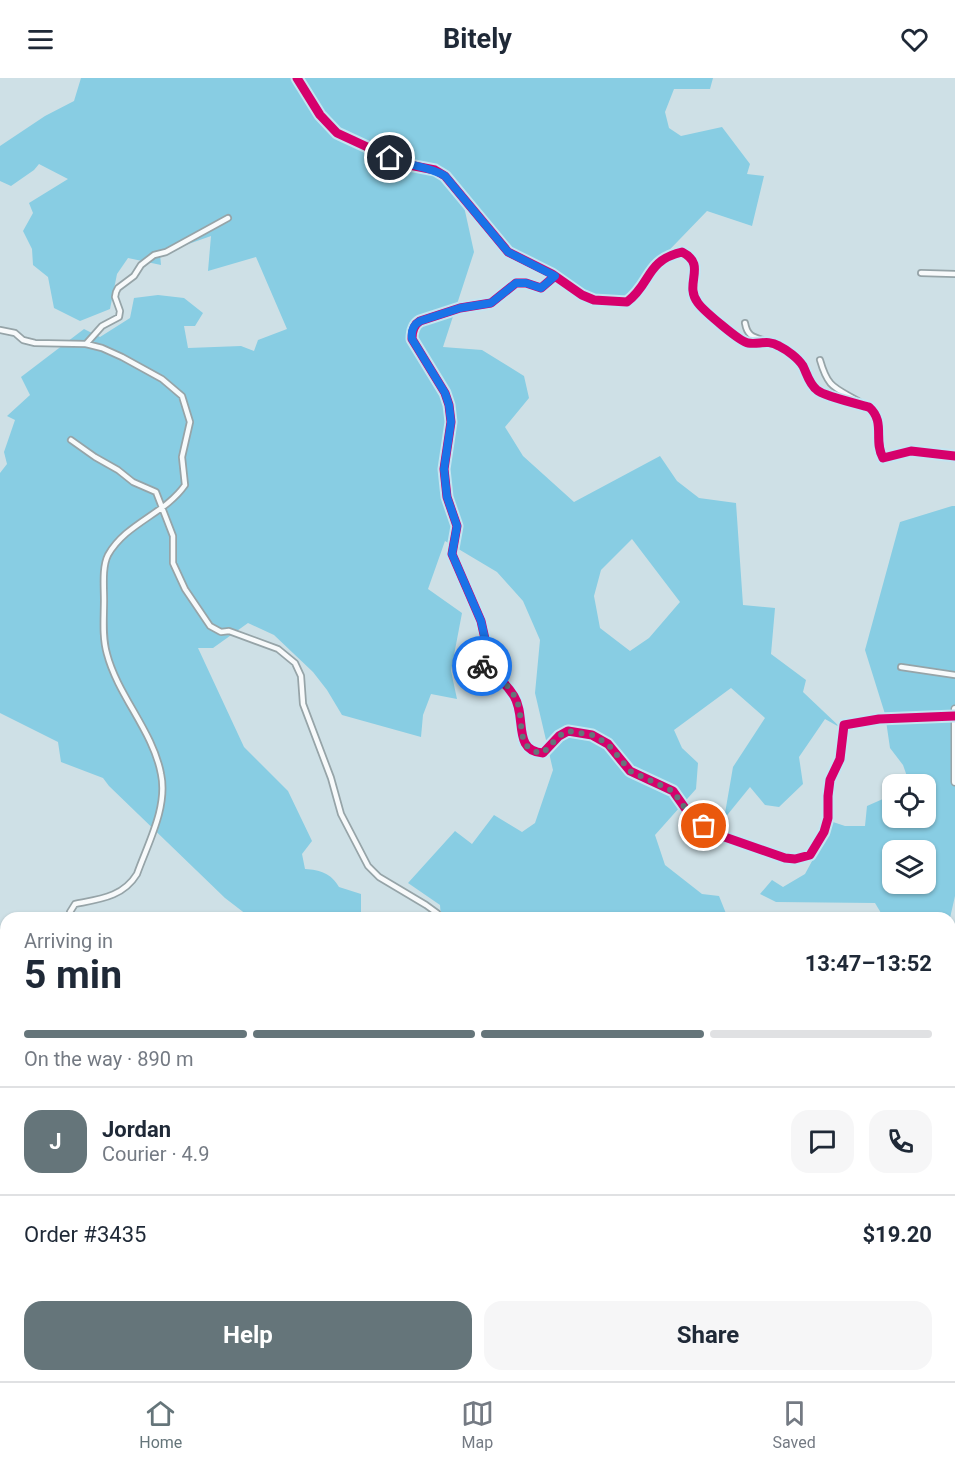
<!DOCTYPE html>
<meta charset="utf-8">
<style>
body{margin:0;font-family:Roboto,sans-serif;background:#f6f6f7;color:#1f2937;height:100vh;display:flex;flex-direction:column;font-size:22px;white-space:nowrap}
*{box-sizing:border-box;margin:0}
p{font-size:20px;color:#747a83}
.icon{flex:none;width:33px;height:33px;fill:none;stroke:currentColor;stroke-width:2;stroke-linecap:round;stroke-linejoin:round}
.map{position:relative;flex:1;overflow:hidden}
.panel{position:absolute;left:0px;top:834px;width:956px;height:470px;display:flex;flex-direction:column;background:#fff;border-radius:18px 18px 0 0;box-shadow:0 2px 4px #0004}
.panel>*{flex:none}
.buttons{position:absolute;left:882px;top:696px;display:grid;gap:12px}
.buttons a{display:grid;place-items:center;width:54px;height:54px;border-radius:12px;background:#fff;box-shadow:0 2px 4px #0004;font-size:30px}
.pin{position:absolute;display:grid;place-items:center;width:51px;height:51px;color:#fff;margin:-26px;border:3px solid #fff;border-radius:50%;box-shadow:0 2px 6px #0007}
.courier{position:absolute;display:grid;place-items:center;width:60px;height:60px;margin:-30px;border:4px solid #1a73e8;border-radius:50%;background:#fff;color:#222;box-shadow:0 2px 8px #0007}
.head em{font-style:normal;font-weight:700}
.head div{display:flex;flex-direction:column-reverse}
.head{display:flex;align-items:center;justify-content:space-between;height:102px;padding:0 24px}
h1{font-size:39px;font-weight:700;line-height:45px}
.bar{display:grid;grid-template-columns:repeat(4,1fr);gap:9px 6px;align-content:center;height:72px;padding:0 24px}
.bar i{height:8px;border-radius:4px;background:#e0e1e3}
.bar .current{background:#65757a}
.bar p{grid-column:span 4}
.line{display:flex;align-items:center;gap:15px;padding:0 24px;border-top:2px solid #e0e1e3}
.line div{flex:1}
.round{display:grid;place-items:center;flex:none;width:63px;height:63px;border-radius:18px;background:#f6f6f7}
.button{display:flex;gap:12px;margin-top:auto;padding:12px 24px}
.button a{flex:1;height:69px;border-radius:18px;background:#65757a;color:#fff;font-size:24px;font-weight:700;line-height:69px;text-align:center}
.button a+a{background:#f6f6f7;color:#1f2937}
header{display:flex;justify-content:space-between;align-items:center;height:78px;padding:0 24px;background:#fff;font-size:27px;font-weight:700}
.dock{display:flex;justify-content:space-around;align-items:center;height:84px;border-top:2px solid #e0e1e3;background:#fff;font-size:16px;color:#747a83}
.dock a{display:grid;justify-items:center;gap:3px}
.dock .current{color:#65757a}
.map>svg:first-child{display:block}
.green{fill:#acddee}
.forest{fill:#88cde3;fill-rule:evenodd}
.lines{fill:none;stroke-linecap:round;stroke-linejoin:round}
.minor-casing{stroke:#96a4a8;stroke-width:8}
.tertiary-casing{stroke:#96a4a8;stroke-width:9}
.minor{stroke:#f8fafb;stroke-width:4.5}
.tertiary{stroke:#f8fafb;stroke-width:6}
.cycleway-casing{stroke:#c3e5f1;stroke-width:13}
.cycleway{stroke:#d6006c;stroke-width:9}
.done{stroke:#65757a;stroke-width:6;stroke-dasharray:0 10.8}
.route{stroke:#1a73e8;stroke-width:8}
</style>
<header><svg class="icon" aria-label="menu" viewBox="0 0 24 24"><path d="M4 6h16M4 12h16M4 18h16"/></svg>Bitely<svg class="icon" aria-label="heart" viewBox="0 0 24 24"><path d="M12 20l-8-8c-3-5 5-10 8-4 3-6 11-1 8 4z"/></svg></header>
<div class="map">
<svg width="955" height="1303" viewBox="0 0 955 1303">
<rect width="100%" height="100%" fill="#cee0e6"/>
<!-- green -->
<path class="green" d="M799 1298H846L853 1303H794Z"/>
<!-- forest -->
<path class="forest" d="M81 0H713L710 11H674L665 34 669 50 681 58 722 49 750 86 747 96 764 98 752 148 707 133 623 220 603 223 508 174 460 110 474 174 443 269 482 272 524 298 529 320 505 349 523 378 574 424 660 378 677 403 699 420 736 425 743 527 775 530 771 576 806 602 803 614 841 650 825 641 799 679 803 706 779 729 765 727 750 709 724 741 733 689 765 640 731 610 674 652 682 670 698 685 696 711 655 757 665 787 702 816 719 818 727 838 725 840H441L440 827 408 805 455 753 472 766 494 737 522 754 535 745 553 692 535 615 540 562 523 523 497 494 445 463 428 511 462 535 451 593 457 621 431 616 423 637 421 659 342 637 327 612 313 594 274 557 248 545 213 570H198L244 669 288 713 312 763 302 776 305 791C320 792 331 795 339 809L361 816V840H251L225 820 109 708 103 700 61 684 58 664 0 635V395L7 386 4 374 15 342 7 338 30 317 21 299 84 251 100 259 130 240 134 220 158 217 184 220 203 235 195 248H184L188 270 241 268 254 273 258 262 287 251 256 179 208 193 211 158 160 176 161 187 128 180 117 196 110 231 80 243 54 230 48 199 33 187 32 171 23 153 33 135 29 125 68 101 39 86 34 92 11 108 0 103V68L45 38 74 23ZM632 461 680 524 649 560 630 573 600 550 594 518 601 492Z
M952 428H955V818L950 840H884L875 825 776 824 760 816 772 802 783 809 805 796 825 759 824 741 845 748H865L867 728 892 717V740H926V706H906L909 704 903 687 890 670 885 636 865 572 900 444ZM892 772H926V806H892Z"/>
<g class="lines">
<defs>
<path id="minor" d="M297 0 320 37 337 55 404 86 435 92 445 98 508 174 552 196 582 217 594 222 627 224C652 205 645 183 682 174 708 187 683 206 698 225 703 232 740 264 748 265 759 267 767 261 779 268 787 272 798 280 803 288 807 296 809 306 817 312 823 318 858 326 869 329 886 344 873 362 883 380L911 373 955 378
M921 195 955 196
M555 198 541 210 526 205H516L491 225 460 230 420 243C413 247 412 254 412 261L445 315 449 327 451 344 444 391 447 419 457 448 452 476 481 543 485 561 478 580 479 586C493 596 505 603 514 618 527 639 512 673 543 675L559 658 568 653 592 657 608 666 630 693 673 713 692 740 716 756 785 780 795 781 810 777 824 754 828 740V718L830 702 840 681 844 647 879 641 954 638
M745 245C747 257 752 259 763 262
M0 252 15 255 23 262 35 265 86 266 102 270 122 279 162 301 182 318 190 344 182 379 185 407C165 436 126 445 108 477 102 489 104 508 104 522 104 540 102 559 107 576 118 618 153 653 161 696 168 729 148 765 137 796 123 819 100 821 75 826L70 834 71 840
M86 266 102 248 119 239 120 233 115 219 116 214 118 210 134 198 141 187 154 177 166 174 228 140
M820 282C828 310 834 309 858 323
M71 362 95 379 118 392 133 404 156 414 173 458V485L185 511 210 548 221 554 229 553 278 571 295 585 301 598 303 626 331 700 341 736 368 788 379 799 426 827 437 835 441 840
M901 589 955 597
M0 1054 6 1060
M950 1112 955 1115
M950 1144 955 1141
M0 1218 6 1226
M0 1293 6 1290
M46 1298 50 1303
M187 1298 190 1303
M750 1303 752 1298"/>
<path id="tertiary" d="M955 631V704
M950 1279 954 1252 955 1227
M946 1303V1298"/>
</defs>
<!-- minor casing -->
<use href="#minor" class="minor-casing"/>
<!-- tertiary casing -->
<use href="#tertiary" class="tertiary-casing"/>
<!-- minor -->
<use href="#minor" class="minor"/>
<!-- tertiary -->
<use href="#tertiary" class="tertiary"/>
<defs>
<path id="cycleway" d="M297 0 320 37 337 55 404 86 435 92 445 98 508 174 552 196 582 217 594 222 627 224C652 205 645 183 682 174 708 187 683 206 698 225 703 232 740 264 748 265 759 267 767 261 779 268 787 272 798 280 803 288 807 296 809 306 817 312 823 318 858 326 869 329 886 344 873 362 883 380L911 373 955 378
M555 198 541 210 526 205H516L491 225 460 230 420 243C413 247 412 254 412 261L445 315 449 327 451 344 444 391 447 419 457 448 452 476 481 543 485 561 478 580 479 586C493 596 505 603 514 618 527 639 512 673 543 675L559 658 568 653 592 657 608 666 630 693 673 713 692 740 716 756 785 780 795 781 810 777 824 754 828 740V718L830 702 840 681 844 647 879 641 954 638"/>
</defs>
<!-- cycleway casing -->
<use href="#cycleway" class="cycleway-casing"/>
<!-- cycleway -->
<use href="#cycleway" class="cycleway"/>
</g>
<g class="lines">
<!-- done -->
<path class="done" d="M482 588C496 597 509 606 516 621 526 642 513 673 543 675L559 658 568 653 592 657 608 666 630 693 673 713 692 740 704 748"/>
<!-- route -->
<path class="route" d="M390 80C408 88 428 88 445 98L508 174 555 198 541 210 526 205H516L491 225 460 230 420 243C413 247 411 254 412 261L445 315 449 327 451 344 444 391 447 419 457 448 452 476 481 543 485 561 478 580 479 586 482 588"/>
</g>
</svg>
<div class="buttons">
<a><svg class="icon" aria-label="locate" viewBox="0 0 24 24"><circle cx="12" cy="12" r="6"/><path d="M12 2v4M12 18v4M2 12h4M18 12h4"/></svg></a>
<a><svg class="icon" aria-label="layers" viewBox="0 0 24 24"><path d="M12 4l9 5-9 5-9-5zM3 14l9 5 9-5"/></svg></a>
</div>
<div class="pin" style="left:704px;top:748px;background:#ea580c"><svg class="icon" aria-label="bag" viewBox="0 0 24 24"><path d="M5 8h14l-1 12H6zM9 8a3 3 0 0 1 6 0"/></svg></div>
<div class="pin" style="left:390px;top:80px;background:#1f2937"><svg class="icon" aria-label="home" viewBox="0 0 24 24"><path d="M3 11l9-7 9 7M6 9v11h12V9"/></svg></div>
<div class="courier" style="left:482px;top:588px"><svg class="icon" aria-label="bike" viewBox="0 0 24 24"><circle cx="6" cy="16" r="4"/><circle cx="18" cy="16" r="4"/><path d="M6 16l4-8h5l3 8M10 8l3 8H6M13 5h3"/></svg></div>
<section class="panel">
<div class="head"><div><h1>5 min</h1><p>Arriving in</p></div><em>13:47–13:52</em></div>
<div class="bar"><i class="current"></i><i class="current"></i><i class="current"></i><i></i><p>On the way · 890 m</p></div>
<div class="line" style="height:108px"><b class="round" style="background:#65757a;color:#fff">J</b><div><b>Jordan</b><p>Courier · 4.9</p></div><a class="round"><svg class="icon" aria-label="chat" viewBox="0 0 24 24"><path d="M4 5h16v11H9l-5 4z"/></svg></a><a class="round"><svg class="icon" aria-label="phone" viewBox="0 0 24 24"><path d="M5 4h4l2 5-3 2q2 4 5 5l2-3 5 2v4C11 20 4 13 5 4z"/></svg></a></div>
<div class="line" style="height:78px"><div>Order #3435</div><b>$19.20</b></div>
<div class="button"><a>Help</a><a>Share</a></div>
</section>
</div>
<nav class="dock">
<a class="current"><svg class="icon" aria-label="home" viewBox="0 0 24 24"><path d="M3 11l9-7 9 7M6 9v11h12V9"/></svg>Home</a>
<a><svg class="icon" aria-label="map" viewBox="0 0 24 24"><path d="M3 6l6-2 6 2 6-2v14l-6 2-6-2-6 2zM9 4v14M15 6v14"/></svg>Map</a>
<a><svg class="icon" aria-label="saved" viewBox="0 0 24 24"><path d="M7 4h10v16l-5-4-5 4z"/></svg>Saved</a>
</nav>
